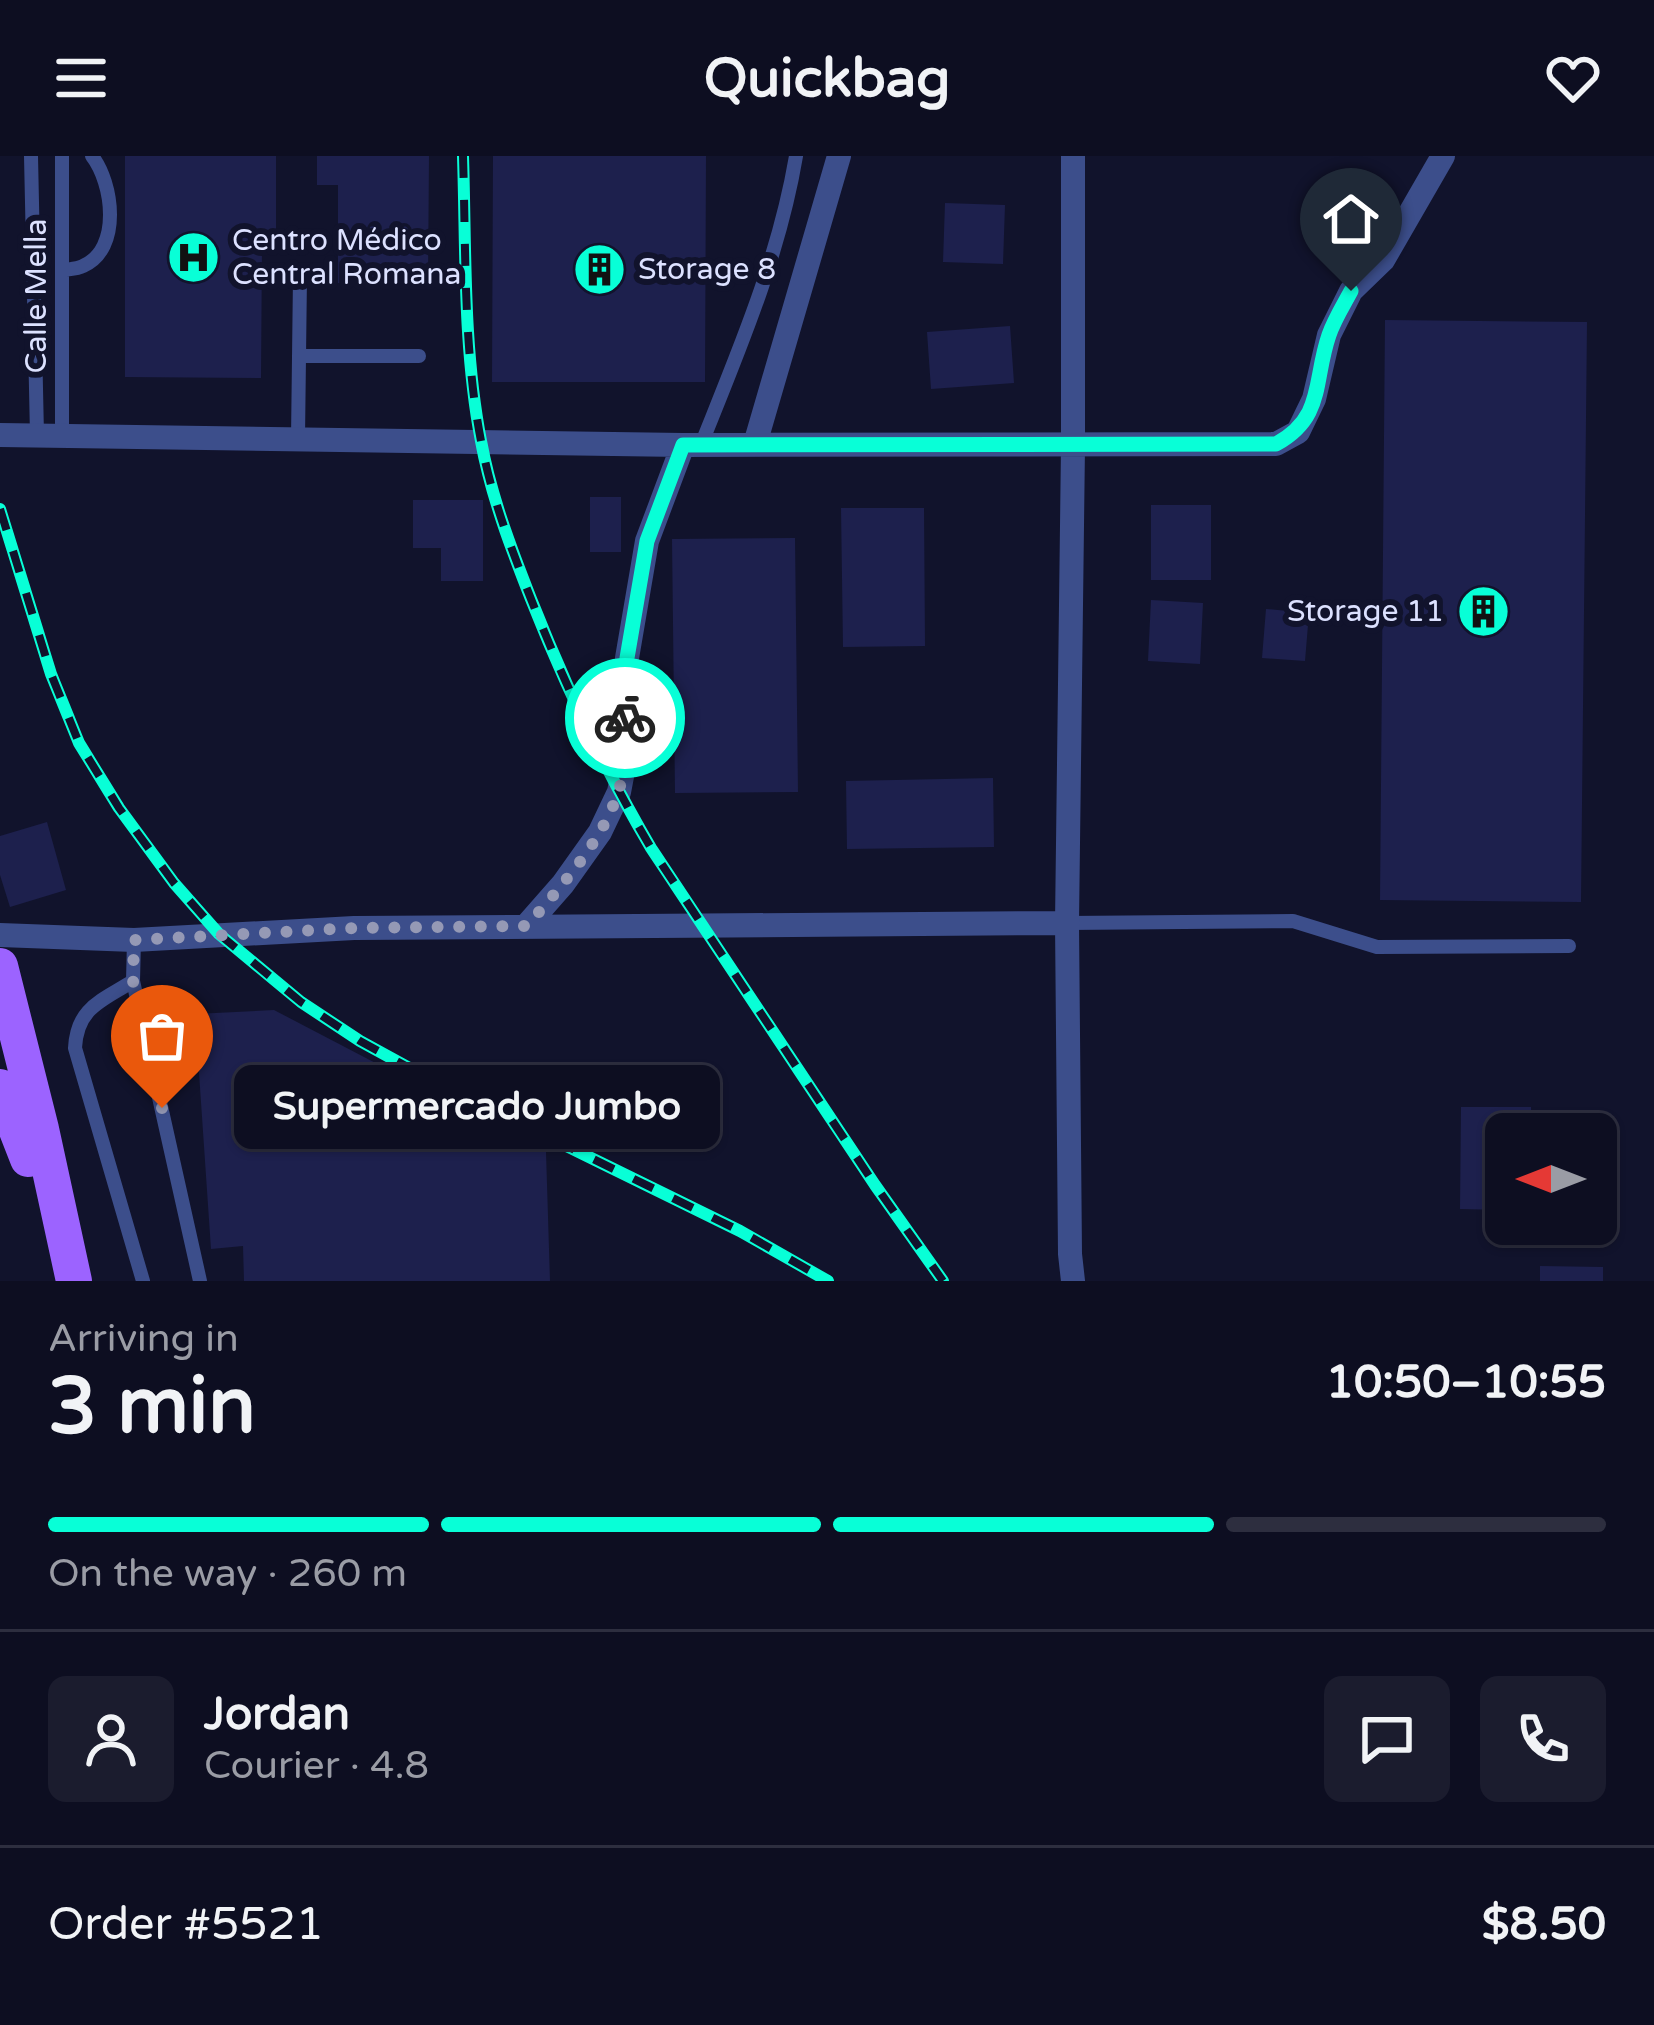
<!DOCTYPE html>
<meta charset="utf-8">
<style>
body{margin:0;font-family:"Varela Round",sans-serif;background:#1b1c2e;color:#f1f3f6;height:100vh;display:flex;flex-direction:column;font-size:45px;white-space:nowrap}
*{box-sizing:border-box;margin:0}
p{font-size:39px;color:#9a9ca5}
.icon{flex:none;width:66px;height:66px;fill:none;stroke:currentColor;stroke-width:2;stroke-linecap:round;stroke-linejoin:round}
.map{position:relative;height:1125px;overflow:hidden}
.panel{display:flex;flex-direction:column;background:#0d0e21;flex:1}
.panel>*{flex:none}
.needle{width:78px;rotate:270deg}
.tools{position:absolute;left:1485px;top:957px;display:grid;gap:24px}
.tools a{display:grid;place-items:center;width:132px;height:132px;border-radius:18px;background:#0d0e21;box-shadow:0 3px 9px #0004,0 0 0 3px #2d2e3f;font-size:60px}
.pin{position:absolute;display:grid;place-items:center;width:102px;height:102px;color:#fff;margin:-123px -51px;border-radius:50% 50% 50% 0;rotate:-45deg;box-shadow:0 0 12px #0007}
.pin .icon{rotate:45deg}
.courier{position:absolute;display:grid;place-items:center;width:120px;height:120px;margin:-60px;border:9px solid #08ffd7;border-radius:50%;background:#fff;color:#222;box-shadow:0 3px 15px #0007}
.bubble{position:absolute;height:84px;border-radius:18px;background:#0d0e21;box-shadow:0 3px 9px #0004,0 0 0 3px #2d2e3f;font-size:39px;font-weight:800;line-height:84px;text-align:center}
.overview em{font-style:normal;font-weight:800}
.overview div{display:flex;flex-direction:column-reverse}
.overview{display:flex;align-items:center;justify-content:space-between;height:204px;padding:0 48px}
h1{font-size:78px;font-weight:800;line-height:90px}
.bar{display:grid;grid-template-columns:repeat(4,1fr);gap:18px 12px;align-content:center;height:144px;padding:0 48px}
.bar i{height:15px;border-radius:9px;background:#2d2e3f}
.bar .selected{background:#08ffd7}
.bar p{grid-column:span 4}
.line{display:flex;align-items:center;gap:30px;padding:0 48px;border-top:3px solid #2d2e3f}
.line div{flex:1}
.round{display:grid;place-items:center;flex:none;width:126px;height:126px;border-radius:18px;background:#1b1c2e}
header{display:flex;justify-content:space-between;align-items:center;height:156px;padding:0 48px;background:#0d0e21;font-size:54px;font-weight:800}
.map>svg:first-child{display:block}
.building{fill:#1d204d}
.lines{fill:none;stroke-linecap:round;stroke-linejoin:round}
.lane{stroke:#3c4e8b;stroke-width:14}
.street{stroke:#3c4e8b;stroke-width:24}
.primary{stroke:#9c63ff;stroke-width:36}
.rail-casing{stroke:#08ffd7;stroke-width:12}
.rail{stroke:#11132c;stroke-width:8;stroke-dasharray:22;stroke-linecap:butt}
.done{stroke:#9599b5;stroke-width:12;stroke-dasharray:0 21.6}
.route{stroke:#08ffd7;stroke-width:15}
.labels{text-anchor:middle;stroke-width:12;stroke-linejoin:round;paint-order:stroke}
.poi-label{font-size:30px;fill:#dce1ff;stroke:#11132c;text-anchor:start}
.street-label{font-size:30px;fill:#dce1ff;stroke:#11132c}
</style>
<header><svg class="icon" aria-label="menu" viewBox="0 0 24 24"><path d="M4 6h16M4 12h16M4 18h16"/></svg>Quickbag<svg class="icon" aria-label="heart" viewBox="0 0 24 24"><path d="M12 20l-8-8c-3-5 5-10 8-4 3-6 11-1 8 4z"/></svg></header>
<div class="map">
<svg width="1654" height="1125" viewBox="0 0 1654 1125">
<rect width="100%" height="100%" fill="#11132c"/>
<!-- building -->
<path class="building" d="M125 0H276V88H262L261 222 125 221Z
M317 0H429L428 127H338V29H317Z
M493 0H706L705 226H492Z
M945 47 1005 49 1003 108 943 106Z
M1385 164 1587 166 1581 746 1380 744Z
M1010 170 1014 227 931 233 927 176Z
M590 341H621V396H590Z
M413 344H483V425H441V392H413Z
M1151 349H1211V424H1151Z
M841 352H924L925 490 843 491Z
M795 382 798 636 675 637 672 383Z
M1151 444 1203 447 1200 508 1148 505Z
M1266 453 1309 457 1305 505 1262 502Z
M993 622 994 691 847 693 846 625Z
M47 666 66 734 10 751 0 719V680Z
M274 854 546 996 550 1125H244L243 1090 211 1093 195 858Z
M1461 951H1531V978H1506V1054L1460 1053Z
M1596 1017H1601V1071H1596Z
M1540 1110 1603 1111V1125H1540Z"/>
<g class="lines">
<!-- lane -->
<path class="lane" d="M31 0 37 279
M62 0V279
M64 114C70 113 77 113 83 110 122 93 113 27 92 0
M299 200H419
M298 282 300 120
M701 289C739 194 779 101 796 0
M1067 767 1293 765 1377 791 1569 790
M134 784 133 825 200 1125
M133 825C102 845 77 851 75 892L143 1125"/>
<!-- street -->
<path class="street" d="M1073 0V290L1067 767 1070 1098 1073 1125
M0 279 683 289 1276 288 1298 276 1314 243 1329 179 1351 135 1383 104 1443 0
M755 288 839 0
M527 769 563 728 600 676 619 636 624 610 627 502 647 385 683 289
M0 779 134 784 354 772 1067 767"/>
<!-- primary -->
<path class="primary" d="M0 810 41 973 74 1125
M0 931 28 1003"/>
<defs>
<path id="rail" d="M463 0C466 94 463 192 481 285 491 340 511 392 531 443 565 529 604 612 651 692L875 1029 943 1125
M0 353 51 518 79 587 119 652 174 727 219 778 301 846 360 885 424 920 740 1075 828 1125"/>
</defs>
<!-- rail casing -->
<use href="#rail" class="rail-casing"/>
<!-- rail -->
<use href="#rail" class="rail"/>
</g>
<g class="lines">
<!-- done -->
<path class="done" d="M162 952 133 825 134 784 354 772 527 770C561 730 601 687 618 637 626 613 624 587 625 562"/>
<!-- route -->
<path class="route" d="M625 562 627 502 647 385 683 289 1276 288C1325 261 1313 225 1329 179 1334 164 1343 150 1351 135"/>
</g>
<!-- icons -->
<defs>
<symbol id="hospital-disc" viewBox="-11 -11 22 22"><circle r="9.5" fill="#08ffd7" stroke="#11132c"/><path d="M-5-5h3v3.5h4V-5h3V5h-3V1.5h-4V5h-3Z" fill="#111"/></symbol>
<symbol id="building-disc" viewBox="-11 -11 22 22"><circle r="9.5" fill="#08ffd7" stroke="#11132c"/><path d="M-4-6H4V6H1V3H-1V6H-4ZM-2.5-4.3h1.7v1.8h-1.7ZM.8-4.3h1.7v1.8H.8ZM-2.5-1h1.7V.8h-1.7ZM.8-1h1.7V.8H.8Z" fill="#111"/></symbol>
</defs>
<g fill-rule="evenodd">
<use href="#hospital-disc" x="164" y="72" width="59" height="59"/>
<use href="#building-disc" x="570" y="84" width="59" height="59"/>
<use href="#building-disc" x="1454" y="426" width="59" height="59"/>
</g>
<g class="labels">
<!-- poi labels -->
<g class="poi-label">
<text x="232" y="94">Centro Médico<tspan x="232" dy="34">Central Romana</tspan></text>
<text x="638" y="123">Storage 8</text>
<text x="1444" y="465" text-anchor="end">Storage 11</text>
</g>
<!-- street labels -->
<g class="street-label">
<text transform="translate(36 140) rotate(-90)" y="10">Calle Mella</text>
</g>
</g>
</svg>
<div class="tools">
<a><svg class="needle" viewBox="-14 -14 28 28"><path d="M0-13l5 13h-10z" fill="#e53935"/><path d="M0 13l5-13h-10z" fill="#9a9ca5"/></svg></a>
</div>
<div class="pin" style="left:162px;top:952px;background:#ea580c"><svg class="icon" aria-label="bag" viewBox="0 0 24 24"><path d="M5 8h14l-1 12H6zM9 8a3 3 0 0 1 6 0"/></svg></div>
<div class="pin" style="left:1351px;top:135px;background:#1f2937"><svg class="icon" aria-label="home" viewBox="0 0 24 24"><path d="M3 11l9-7 9 7M6 9v11h12V9"/></svg></div>
<div class="courier" style="left:625px;top:562px"><svg class="icon" aria-label="bike" viewBox="0 0 24 24"><circle cx="6" cy="16" r="4"/><circle cx="18" cy="16" r="4"/><path d="M6 16l4-8h5l3 8M10 8l3 8H6M13 5h3"/></svg></div>
<div class="bubble" style="left:234px;top:909px;width:486px">Supermercado Jumbo</div>
</div>
<section class="panel">
<div class="overview"><div><h1>3 min</h1><p>Arriving in</p></div><em>10:50–10:55</em></div>
<div class="bar"><i class="selected"></i><i class="selected"></i><i class="selected"></i><i></i><p>On the way · 260 m</p></div>
<div class="line" style="height:216px"><a class="round"><svg class="icon" aria-label="person" viewBox="0 0 24 24"><circle cx="12" cy="8" r="4"/><path d="M4 21q1-7 8-7t8 7"/></svg></a><div><b>Jordan</b><p>Courier · 4.8</p></div><a class="round"><svg class="icon" aria-label="chat" viewBox="0 0 24 24"><path d="M4 5h16v11H9l-5 4z"/></svg></a><a class="round"><svg class="icon" aria-label="phone" viewBox="0 0 24 24"><path d="M5 4h4l2 5-3 2q2 4 5 5l2-3 5 2v4C11 20 4 13 5 4z"/></svg></a></div>
<div class="line" style="height:156px"><div>Order #5521</div><b>$8.50</b></div>
</section>
